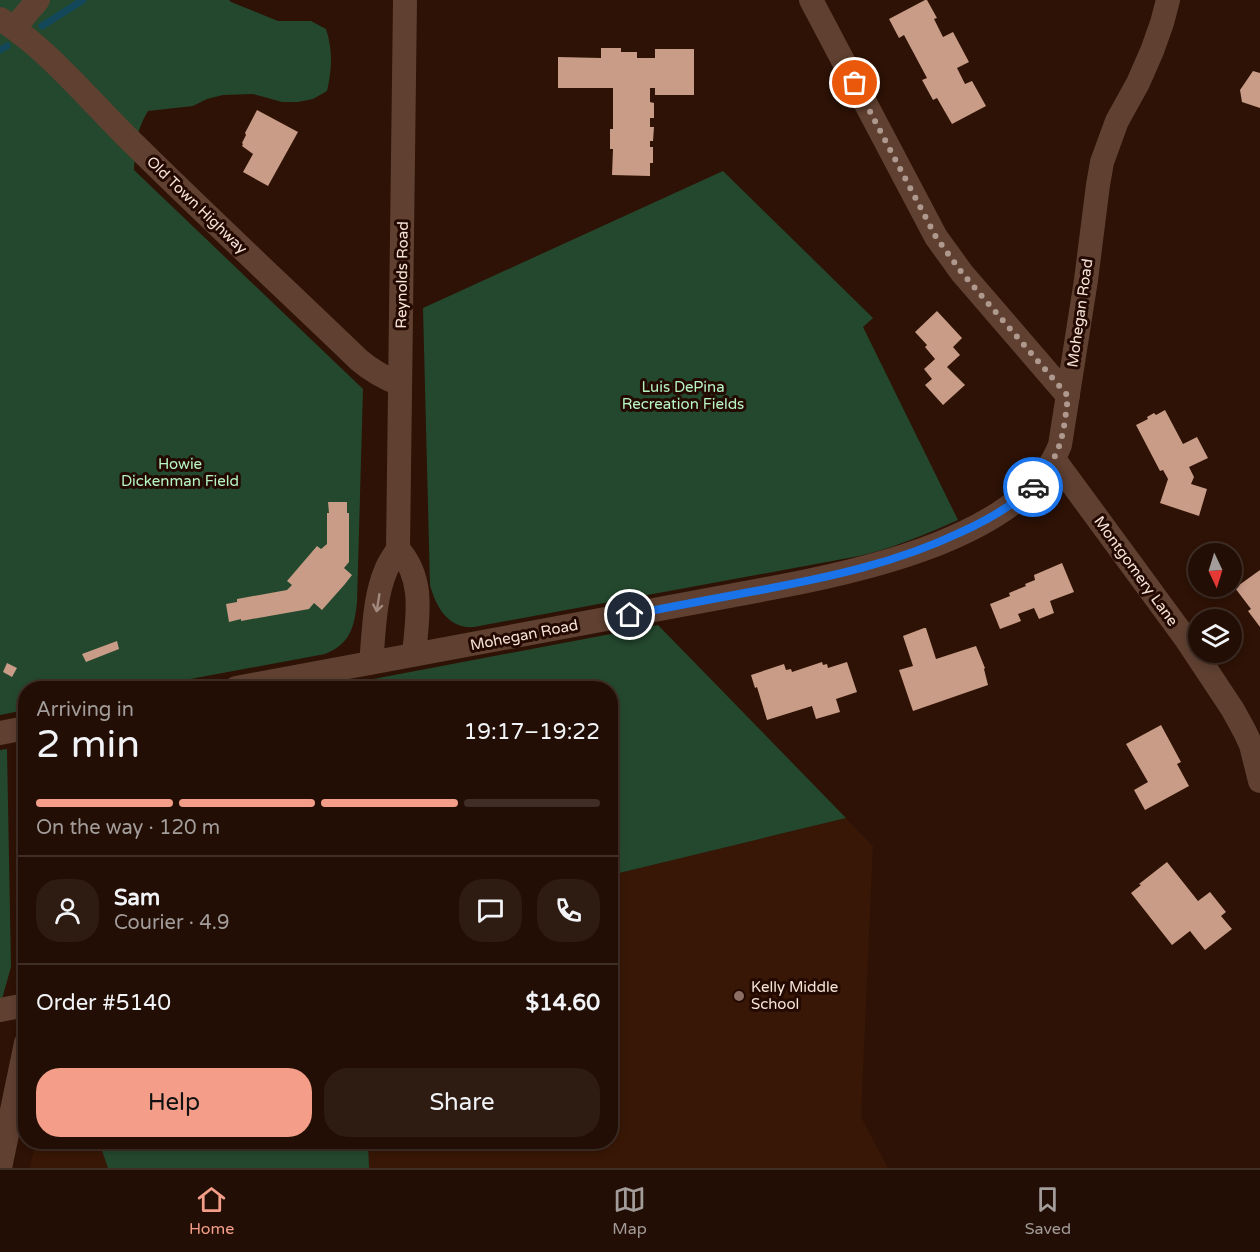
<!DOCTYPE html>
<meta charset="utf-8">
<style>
body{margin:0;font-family:"Varela Round",sans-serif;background:#2e1c13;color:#f1f3f6;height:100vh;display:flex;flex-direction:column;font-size:22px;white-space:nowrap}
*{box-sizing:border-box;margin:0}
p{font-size:20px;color:#a29c9a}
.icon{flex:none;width:33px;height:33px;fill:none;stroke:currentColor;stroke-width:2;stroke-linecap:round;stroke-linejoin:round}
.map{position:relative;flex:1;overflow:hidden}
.drawer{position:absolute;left:18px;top:681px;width:600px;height:468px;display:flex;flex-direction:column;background:#220e04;border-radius:24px;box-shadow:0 3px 9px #0003,0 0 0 2px #3f2e26}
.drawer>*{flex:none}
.needle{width:39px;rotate:176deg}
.buttons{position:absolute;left:1188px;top:543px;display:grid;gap:12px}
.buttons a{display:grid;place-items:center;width:54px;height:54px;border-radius:50%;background:#220e04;box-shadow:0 3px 9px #0003,0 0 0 2px #3f2e26;font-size:30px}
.pin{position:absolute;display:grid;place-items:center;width:51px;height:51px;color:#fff;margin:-26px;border:3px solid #fff;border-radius:50%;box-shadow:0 2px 6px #0007}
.courier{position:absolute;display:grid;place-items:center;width:60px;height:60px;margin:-30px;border:4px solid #1a73e8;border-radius:50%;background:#fff;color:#222;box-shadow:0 2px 8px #0007}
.headline em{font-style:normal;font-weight:600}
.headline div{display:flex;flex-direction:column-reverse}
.headline{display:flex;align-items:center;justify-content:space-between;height:102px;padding:0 18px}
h1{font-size:39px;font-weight:600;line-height:45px}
.bar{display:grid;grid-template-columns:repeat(4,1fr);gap:9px 6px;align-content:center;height:72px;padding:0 18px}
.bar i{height:8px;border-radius:4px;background:#3f2e26}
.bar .current{background:#f49e89}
.bar p{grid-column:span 4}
.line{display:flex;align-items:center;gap:15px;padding:0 18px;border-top:2px solid #3f2e26}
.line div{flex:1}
.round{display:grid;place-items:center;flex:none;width:63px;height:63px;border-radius:24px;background:#2e1c13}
.primary-button{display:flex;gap:12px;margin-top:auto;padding:12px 18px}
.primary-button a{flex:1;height:69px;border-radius:24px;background:#f49e89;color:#111;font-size:24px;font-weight:600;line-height:69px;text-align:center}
.primary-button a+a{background:#2e1c13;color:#f1f3f6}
.menu{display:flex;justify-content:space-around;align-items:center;height:84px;border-top:2px solid #3f2e26;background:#220e04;font-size:16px;color:#a29c9a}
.menu a{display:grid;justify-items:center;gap:3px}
.menu .current{color:#f49e89}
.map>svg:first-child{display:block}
.built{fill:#381706}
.green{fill:#24482e}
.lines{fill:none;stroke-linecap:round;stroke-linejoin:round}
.stream{stroke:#12485a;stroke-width:7}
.building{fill:#c99c87}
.street{stroke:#5f4031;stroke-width:24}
.oneway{stroke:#a2897d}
.done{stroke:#af998f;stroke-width:6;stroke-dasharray:0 10.8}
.route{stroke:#1a73e8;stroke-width:8}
.education-dot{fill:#8d6e63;stroke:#230900;stroke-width:2}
.labels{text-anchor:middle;stroke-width:6;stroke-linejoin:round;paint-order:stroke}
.street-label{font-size:15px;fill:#f5e2d9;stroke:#230900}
.park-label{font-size:15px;fill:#b6f5c3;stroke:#230900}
.poi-label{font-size:15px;fill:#f5e2d9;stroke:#230900;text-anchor:start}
</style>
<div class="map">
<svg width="1260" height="1168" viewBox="0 0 1260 1168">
<rect width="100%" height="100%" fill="#2d1205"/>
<!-- built -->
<path class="built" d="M846 818 873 846 861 1117 888 1168H30L35 1142H610L611 875Z"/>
<!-- green -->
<path class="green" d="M0 0H229L231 2 278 21H311L326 29C333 50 332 69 327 91L313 99 298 102H282L253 94 223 95 207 99 193 106 148 111C135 133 136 145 134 170L363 389 357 603C354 628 350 644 325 654L142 688H26L25 710 0 715Z
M723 171 873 318 863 327 958 520C926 534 894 548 859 556L474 627C448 629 436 607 430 585L423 308Z
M658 625 846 818 611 875 610 688H326Z
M7 749 11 967 0 1006V750Z
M99 1142H368L369 1168H108Z"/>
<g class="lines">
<!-- stream -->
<path class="stream" d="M42 26 83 0
M0 50 7 46"/>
</g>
<!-- building -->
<path class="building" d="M925 0H927L937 18 934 19 943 37 953 32 969 62 957 68 965 84 972 81 986 106 952 124 937 98 933 100 922 80 927 78 904 35 899 38 889 19Z
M601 48H621V52H637V58H655V49H694V95H655V88H650V102L654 103V118H650V127H654L653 141H650V147H653V163H650V176L612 175 613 149H610V129H613V88H558V57L601 58Z
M1253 71 1260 73V108L1242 102 1240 90Z
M257 110 298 132 268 186 243 172 253 154 242 146 243 144 242 143 246 135 245 133Z
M937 311 962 338 953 347 960 355 947 367 965 385 943 405 925 385 932 379 924 369 935 359 925 347 927 345 915 332Z
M1165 410 1183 444 1197 437 1208 458 1189 467 1194 477 1191 484 1207 489 1199 516 1160 503 1168 479 1163 470 1160 471 1136 425 1148 419 1147 417 1154 413 1156 415Z
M328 502H347V513H349V562L344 568 352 575 345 584 322 610 314 603 309 609 241 621V619L229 622 226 604 237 602V599L287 590 292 585 287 581 317 546 321 549 327 544V513H329Z
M1062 563 1074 592 1050 601 1054 613 1039 619 1034 608 1018 614 1021 621 1000 629 990 604 1010 596 1009 593 1026 586 1025 584 1035 580 1034 575Z
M1260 570V627L1248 611 1251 609 1235 588Z
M924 628H926L936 659 976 646 985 668 984 669 988 685 913 711 899 670 913 666 903 636Z
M117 641 119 649 86 662 82 654Z
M822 662 823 665 827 664 828 668 847 662 857 692 836 699 840 712 816 719 812 706 767 720 757 687 755 688 751 675 784 664 786 670 791 669 792 672Z
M7 663 17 668 12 677 3 672Z
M1161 725 1181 762 1177 764 1189 786 1145 810 1134 790 1148 782 1126 744Z
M1167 862 1198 901 1210 892 1226 912 1221 916 1232 929 1205 950 1190 931 1172 945 1131 893 1141 885 1139 884Z"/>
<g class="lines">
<!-- street -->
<path class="street" d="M811 0 936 237 962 273 1068 396
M0 19C52 52 91 103 136 146 209 218 285 289 359 360 372 371 384 378 400 384
M14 28 38 0
M1054 459 1186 639 1233 710 1245 732 1251 745 1260 781
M398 549C426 580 417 618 414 655
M371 663C374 633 374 598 386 570 389 562 394 556 398 549L405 0
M236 688 777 587C862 571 1025 536 1060 445L1086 280 1098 185 1102 162 1117 121 1138 83 1152 51 1162 23 1168 0
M0 733 26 728
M0 1010 26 1005
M0 1168 26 1043"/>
</g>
<!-- one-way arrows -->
<defs><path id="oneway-shaft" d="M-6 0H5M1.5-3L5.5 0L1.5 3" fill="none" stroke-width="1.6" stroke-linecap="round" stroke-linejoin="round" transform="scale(1.5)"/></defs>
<use class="oneway" href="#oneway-shaft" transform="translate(378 603) rotate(99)"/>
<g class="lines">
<!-- done -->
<path class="done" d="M855 83 936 237 962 273 1068 396C1063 438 1062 454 1033 487"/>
<!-- route -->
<path class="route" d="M630 615C674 606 718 598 761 590 829 577 896 563 959 533 986 521 1011 507 1033 487"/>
</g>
<!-- markers -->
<circle class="education-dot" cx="739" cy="996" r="6"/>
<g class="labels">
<!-- street labels -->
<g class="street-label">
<text transform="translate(197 205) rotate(44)" y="5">Old Town Highway</text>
<text transform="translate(402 275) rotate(-89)" y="5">Reynolds Road</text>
<text transform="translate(1080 313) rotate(-82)" y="5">Mohegan Road</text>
<text transform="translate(1136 571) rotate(54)" y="5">Montgomery Lane</text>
<text transform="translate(524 635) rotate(-11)" y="5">Mohegan Road</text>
</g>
<!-- park labels -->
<g class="park-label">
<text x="683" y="392">Luis DePina<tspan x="683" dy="17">Recreation Fields</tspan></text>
<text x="180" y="469">Howie<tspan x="180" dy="17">Dickenman Field</tspan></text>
</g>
<!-- poi labels -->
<g class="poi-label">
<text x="751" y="992">Kelly Middle<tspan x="751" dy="17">School</tspan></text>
</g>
</g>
</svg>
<div class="buttons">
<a><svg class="needle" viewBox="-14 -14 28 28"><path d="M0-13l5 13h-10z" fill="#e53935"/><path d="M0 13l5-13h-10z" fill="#a29c9a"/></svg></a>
<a><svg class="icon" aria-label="layers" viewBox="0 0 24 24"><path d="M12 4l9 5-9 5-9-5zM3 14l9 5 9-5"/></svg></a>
</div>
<div class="pin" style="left:855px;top:83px;background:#ea580c"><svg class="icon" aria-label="bag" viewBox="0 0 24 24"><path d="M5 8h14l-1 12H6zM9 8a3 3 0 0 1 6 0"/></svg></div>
<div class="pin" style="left:630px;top:615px;background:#1f2937"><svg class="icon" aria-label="home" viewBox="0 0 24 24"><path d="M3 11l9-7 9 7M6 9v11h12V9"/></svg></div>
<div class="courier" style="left:1033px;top:487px"><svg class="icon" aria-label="car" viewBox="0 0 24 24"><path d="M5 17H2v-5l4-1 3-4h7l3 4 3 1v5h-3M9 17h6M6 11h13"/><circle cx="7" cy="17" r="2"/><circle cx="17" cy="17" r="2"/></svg></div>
<section class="drawer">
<div class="headline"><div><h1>2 min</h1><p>Arriving in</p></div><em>19:17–19:22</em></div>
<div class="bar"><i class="current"></i><i class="current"></i><i class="current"></i><i></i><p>On the way · 120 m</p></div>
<div class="line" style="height:108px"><a class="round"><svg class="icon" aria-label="person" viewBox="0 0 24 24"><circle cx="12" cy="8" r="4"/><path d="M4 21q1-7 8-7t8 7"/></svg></a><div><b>Sam</b><p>Courier · 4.9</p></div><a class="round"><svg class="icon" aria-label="chat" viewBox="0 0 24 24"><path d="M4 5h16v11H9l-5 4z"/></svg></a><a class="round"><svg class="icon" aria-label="phone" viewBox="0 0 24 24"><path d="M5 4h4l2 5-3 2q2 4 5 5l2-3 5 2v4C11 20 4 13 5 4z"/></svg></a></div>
<div class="line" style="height:78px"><div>Order #5140</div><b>$14.60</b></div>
<div class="primary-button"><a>Help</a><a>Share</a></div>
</section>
</div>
<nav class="menu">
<a class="current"><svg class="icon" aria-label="home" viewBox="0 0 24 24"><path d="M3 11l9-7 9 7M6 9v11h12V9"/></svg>Home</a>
<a><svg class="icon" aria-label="map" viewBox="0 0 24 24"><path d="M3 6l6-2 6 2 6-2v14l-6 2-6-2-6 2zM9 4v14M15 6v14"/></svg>Map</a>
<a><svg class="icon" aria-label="saved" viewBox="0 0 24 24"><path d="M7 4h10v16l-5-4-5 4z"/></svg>Saved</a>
</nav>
